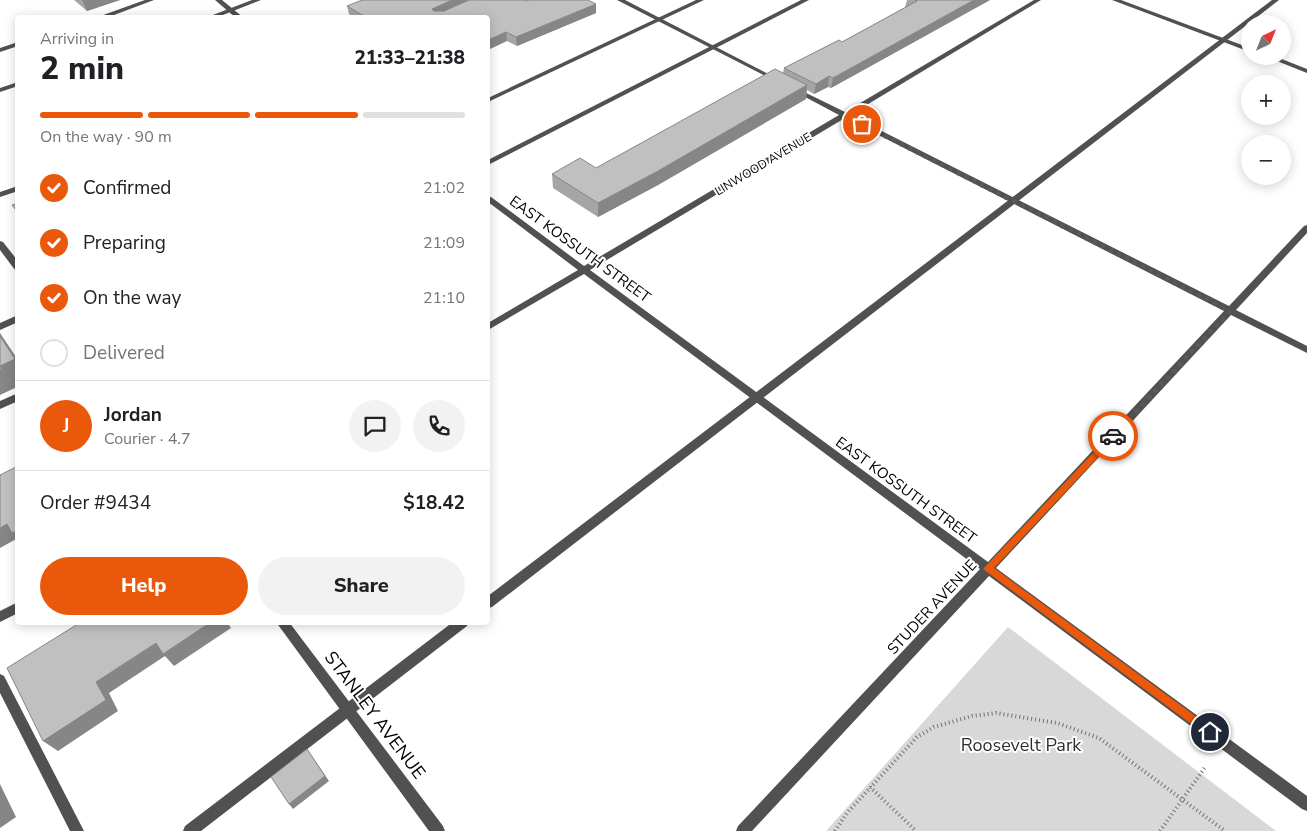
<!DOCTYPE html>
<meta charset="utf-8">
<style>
body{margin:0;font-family:"Nunito Sans",sans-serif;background:#f2f2f2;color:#202124;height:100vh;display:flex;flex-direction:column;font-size:19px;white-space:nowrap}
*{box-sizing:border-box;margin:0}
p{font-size:16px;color:#757577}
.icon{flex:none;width:28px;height:28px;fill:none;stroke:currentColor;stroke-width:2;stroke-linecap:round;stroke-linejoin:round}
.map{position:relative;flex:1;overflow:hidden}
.sheet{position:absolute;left:15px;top:15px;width:475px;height:610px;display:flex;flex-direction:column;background:#fff;border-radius:5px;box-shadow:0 2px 12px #0003}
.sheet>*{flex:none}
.needle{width:32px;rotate:43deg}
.controls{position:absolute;left:1241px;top:15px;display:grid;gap:10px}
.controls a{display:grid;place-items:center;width:50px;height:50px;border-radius:50%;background:#fff;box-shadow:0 2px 12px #0003;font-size:25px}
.pin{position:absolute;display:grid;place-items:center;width:42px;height:42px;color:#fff;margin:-21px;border:2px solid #fff;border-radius:50%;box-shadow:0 1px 5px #0007}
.courier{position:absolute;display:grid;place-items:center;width:50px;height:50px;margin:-25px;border:4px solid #ea580c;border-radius:50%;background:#fff;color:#222;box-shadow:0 1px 6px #0007}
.summary em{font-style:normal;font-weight:800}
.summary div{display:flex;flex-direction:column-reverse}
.summary{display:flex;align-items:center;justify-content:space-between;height:85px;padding:0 25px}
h1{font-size:32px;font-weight:800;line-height:38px}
.bar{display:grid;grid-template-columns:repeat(4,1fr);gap:8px 5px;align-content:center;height:60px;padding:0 25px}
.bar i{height:6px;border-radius:4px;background:#e0e0e0}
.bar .selected{background:#ea580c}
.bar p{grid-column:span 4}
.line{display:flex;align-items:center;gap:12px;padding:0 25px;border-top:1px solid #e0e0e0}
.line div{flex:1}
.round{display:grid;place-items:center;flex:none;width:52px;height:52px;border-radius:26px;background:#f2f2f2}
ol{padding:0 25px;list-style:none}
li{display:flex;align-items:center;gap:15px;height:55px}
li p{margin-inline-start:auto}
li .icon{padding:5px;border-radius:50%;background:#ea580c;color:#fff;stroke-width:4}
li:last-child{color:#757577}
li i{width:28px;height:28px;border:2px solid #e0e0e0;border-radius:50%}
.action{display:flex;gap:10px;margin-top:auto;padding:10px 25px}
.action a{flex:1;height:58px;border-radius:30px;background:#ea580c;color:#fff;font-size:20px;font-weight:800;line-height:58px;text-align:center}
.action a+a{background:#f2f2f2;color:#202124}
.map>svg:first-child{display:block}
.green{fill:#d8d8d8}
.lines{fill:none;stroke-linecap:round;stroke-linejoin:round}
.path{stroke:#737373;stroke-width:4;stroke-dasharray:1 3;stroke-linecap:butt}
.lane{fill:#515151;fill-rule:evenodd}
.street{fill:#515151;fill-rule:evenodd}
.wall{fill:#a5a5a5}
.shaded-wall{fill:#868686}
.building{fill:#c0c0c0;stroke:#868686}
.route{fill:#ea580c}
.done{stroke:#595959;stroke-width:5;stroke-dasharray:0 9}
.labels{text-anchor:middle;stroke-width:4;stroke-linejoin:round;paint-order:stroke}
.far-street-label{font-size:12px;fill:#000;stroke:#fff}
.street-label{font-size:15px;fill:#000;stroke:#fff}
.near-street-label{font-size:18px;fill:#000;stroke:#fff}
.near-park-label{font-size:18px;fill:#2f2f2f;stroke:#fff}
</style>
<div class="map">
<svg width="1307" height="831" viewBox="0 0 1307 831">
<rect width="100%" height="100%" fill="#fff"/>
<!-- green -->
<path class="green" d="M1008 627 1276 831H826Z"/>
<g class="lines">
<!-- path -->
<path class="path" d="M870 787 916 831
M835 831 847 813 917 737 934 727 972 716 996 713 1057 723 1099 738 1225 831
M1160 831 1206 766"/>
<!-- lane -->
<path class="lane" d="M145 0H154L106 18H95Z
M252 0H261L215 18H205Z
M696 0H704L488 102V98Z
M801 0H809L488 165V160Z
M1272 0H1279L492 607 488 608V596Z
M18 42V46L0 52V48Z
M18 82V86L0 92V88Z
M18 315V322L0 330V323Z
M18 393V401L0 409V401Z
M453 622H469L467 626 201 831H183L185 826Z
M0 674 4 676 84 831H70L0 693Z"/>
<!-- street -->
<path class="street" d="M215 0H222L244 18H236Z
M617 0H625L780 80 775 81Z
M1034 0H1041L850 115 1229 306 1304 226 1307 225V233L1236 310 1307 346V353L1231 315 996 568 1307 796V811L1302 809 989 576 752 831H736L738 826 980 569 584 274 488 330V323L578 270 488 202V197H491L584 266 839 115 792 90V88H796L845 112ZM845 118 1224 311 988 562 590 270Z
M1112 0H1121L1250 48V52Z
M1264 56H1274L1307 69V73Z
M18 186V191L0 197V192Z
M0 241 3 242 18 261V271L15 270 0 250Z
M18 602V613L0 622V611Z
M276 622H289L443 826 445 831H429Z"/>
</g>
<!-- wall -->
<path class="wall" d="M74 0H120L87 11Z
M907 0H990L831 88 828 87 814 94 807 90 806 99 658 185 598 217 553 188 552 174 596 168 783 73 784 68 842 42 906 7H905Z
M526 1 596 4V13L517 46 507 41 488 18H354L349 14 347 6Z"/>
<!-- shaded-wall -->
<path class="shaded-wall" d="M82 0H120L87 11Z
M452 0H473L434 18 432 9Z
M974 0H990L831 88 833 78Z
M596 4V13L517 46 516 37Z
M506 32 507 41 488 50V40Z
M829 76 828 87 814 94 816 84Z
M807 85 806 99 658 185 598 217V203Z
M0 333 18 360V383L15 384 17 387 0 395Z
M7 524 18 530V538L0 548V528Z
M211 622H227L231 628 174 666 165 656 109 693 118 711 58 751 43 741 96 682 156 643Z
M307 749 329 781 293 809 289 804Z
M0 784 16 817 0 828Z"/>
<!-- building -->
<path class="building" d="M362 0H452L432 9 434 11H444L469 0H524L526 1 529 0H588L596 4 516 37 506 32 488 40V18H367L347 6Z
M915 0H974L833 78 829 76 816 84 784 68 839 40 842 42 917 1Z
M775 69 807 85 658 171 598 203 552 174 580 158 596 168Z
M18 203V213L12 205Z
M0 336 15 359 0 366 2 369 0 370Z
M18 466V530L12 533 7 524 0 528V475Z
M81 622H211L163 654 156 643 96 682 106 700 43 741 7 668Z
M307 749 325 776 289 804 271 777Z"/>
<!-- route -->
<path class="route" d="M1113 432 1117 436 1116 438 994 568 1213 729 1215 732 1213 736 1210 738 983 569Z"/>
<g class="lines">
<!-- done -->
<path class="done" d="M862 124 1230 311 1113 436"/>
</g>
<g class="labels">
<!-- far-street labels -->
<g class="far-street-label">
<text transform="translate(763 164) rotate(-31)" y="4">LINWOOD AVENUE</text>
</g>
<!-- street labels -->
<g class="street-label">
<text transform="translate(580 249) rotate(36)" y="5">EAST KOSSUTH STREET</text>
<text transform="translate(906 490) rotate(36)" y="5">EAST KOSSUTH STREET</text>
<text transform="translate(932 607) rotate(-47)" y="5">STUDER AVENUE</text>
</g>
<!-- near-street labels -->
<g class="near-street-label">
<text transform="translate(375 715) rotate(53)" y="6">STANLEY AVENUE</text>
</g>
<!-- near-park labels -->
<g class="near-park-label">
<text x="1021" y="751">Roosevelt Park</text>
</g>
</g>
</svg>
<div class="controls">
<a><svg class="needle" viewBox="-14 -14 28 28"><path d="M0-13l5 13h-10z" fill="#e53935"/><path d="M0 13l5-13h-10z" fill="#757577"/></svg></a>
<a>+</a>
<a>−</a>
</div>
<div class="pin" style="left:862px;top:124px;background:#ea580c"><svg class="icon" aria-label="bag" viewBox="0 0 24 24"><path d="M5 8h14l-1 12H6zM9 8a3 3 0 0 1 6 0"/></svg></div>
<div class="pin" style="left:1210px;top:732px;background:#1f2937"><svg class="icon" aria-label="home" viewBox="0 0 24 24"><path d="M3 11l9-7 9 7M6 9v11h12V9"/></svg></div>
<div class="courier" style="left:1113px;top:436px"><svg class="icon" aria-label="car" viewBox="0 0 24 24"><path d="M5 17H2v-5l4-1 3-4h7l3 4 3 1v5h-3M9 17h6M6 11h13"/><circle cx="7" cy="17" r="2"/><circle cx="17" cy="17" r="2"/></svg></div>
<section class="sheet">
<div class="summary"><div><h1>2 min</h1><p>Arriving in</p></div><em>21:33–21:38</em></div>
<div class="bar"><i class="selected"></i><i class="selected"></i><i class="selected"></i><i></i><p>On the way · 90 m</p></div>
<ol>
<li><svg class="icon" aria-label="check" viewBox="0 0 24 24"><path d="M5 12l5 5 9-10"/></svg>Confirmed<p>21:02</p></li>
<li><svg class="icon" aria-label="check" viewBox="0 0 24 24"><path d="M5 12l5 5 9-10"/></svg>Preparing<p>21:09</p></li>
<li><svg class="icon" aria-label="check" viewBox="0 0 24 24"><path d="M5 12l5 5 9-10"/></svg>On the way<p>21:10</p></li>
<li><i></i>Delivered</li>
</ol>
<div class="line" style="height:90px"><b class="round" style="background:#ea580c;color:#fff">J</b><div><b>Jordan</b><p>Courier · 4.7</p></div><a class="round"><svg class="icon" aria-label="chat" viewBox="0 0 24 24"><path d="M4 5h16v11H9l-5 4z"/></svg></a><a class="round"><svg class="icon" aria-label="phone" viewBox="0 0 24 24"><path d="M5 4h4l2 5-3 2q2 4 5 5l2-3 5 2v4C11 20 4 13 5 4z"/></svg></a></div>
<div class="line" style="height:65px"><div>Order #9434</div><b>$18.42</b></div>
<div class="action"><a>Help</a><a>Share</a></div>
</section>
</div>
